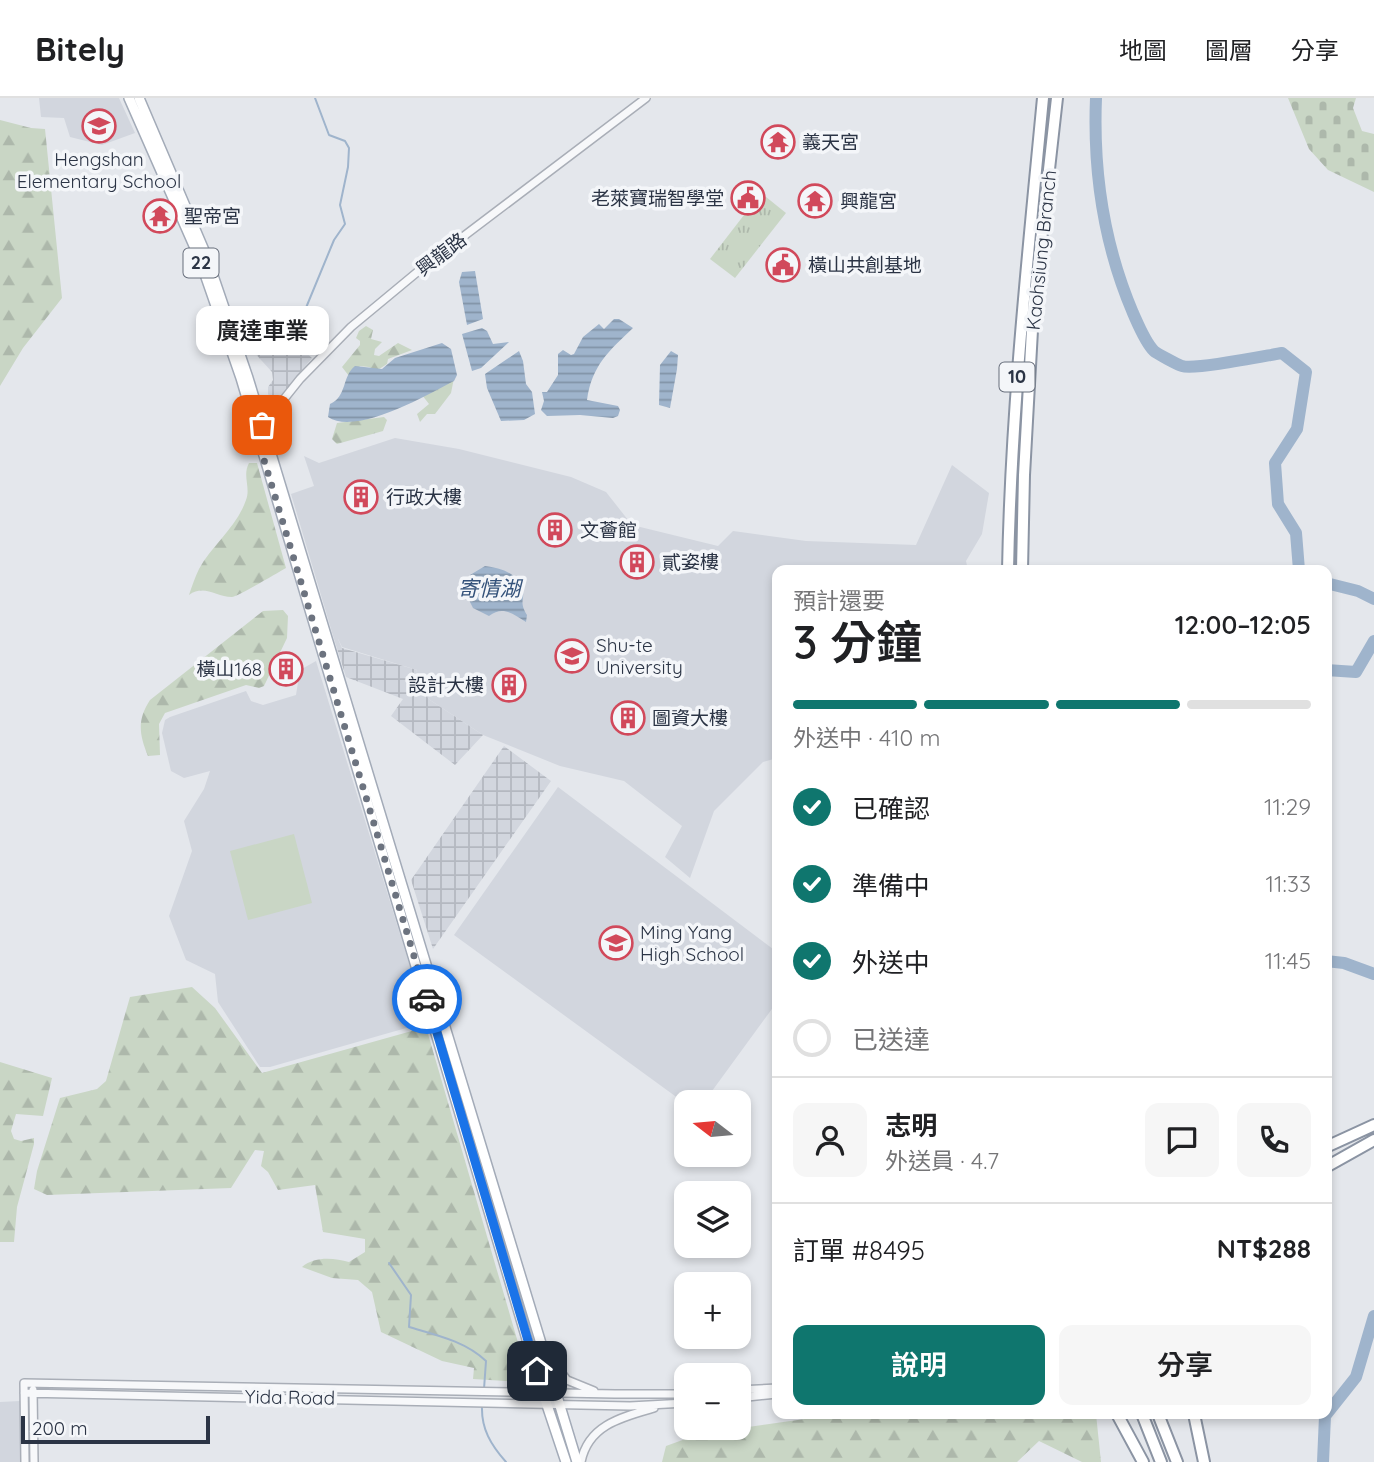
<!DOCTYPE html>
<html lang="zh-TW">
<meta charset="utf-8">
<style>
body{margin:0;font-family:Quicksand,"Noto Sans TC",sans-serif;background:#f6f6f6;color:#202124;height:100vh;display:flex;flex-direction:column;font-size:26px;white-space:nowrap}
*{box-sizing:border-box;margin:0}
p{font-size:23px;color:#757577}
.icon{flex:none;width:38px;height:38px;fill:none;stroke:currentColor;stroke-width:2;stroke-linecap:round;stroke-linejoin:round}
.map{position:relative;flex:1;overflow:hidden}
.panel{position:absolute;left:772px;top:467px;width:560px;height:854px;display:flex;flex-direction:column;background:#fff;border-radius:14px;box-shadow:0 4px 10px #0003}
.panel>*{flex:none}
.needle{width:46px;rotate:286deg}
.fabs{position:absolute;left:674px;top:992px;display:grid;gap:14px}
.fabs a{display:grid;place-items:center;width:77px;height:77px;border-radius:14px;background:#fff;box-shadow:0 4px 10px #0003;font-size:35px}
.scale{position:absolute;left:21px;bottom:18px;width:189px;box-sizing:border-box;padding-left:7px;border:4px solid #2b3445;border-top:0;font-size:19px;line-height:24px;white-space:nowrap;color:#2b3445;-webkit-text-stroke:5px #f4f6f9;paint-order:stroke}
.pin{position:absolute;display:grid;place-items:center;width:60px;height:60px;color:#fff;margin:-30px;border-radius:14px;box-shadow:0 4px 10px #0006}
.courier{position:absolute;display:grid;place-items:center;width:70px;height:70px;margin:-35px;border:5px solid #1a73e8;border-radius:50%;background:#fff;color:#222;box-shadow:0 2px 9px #0007}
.bubble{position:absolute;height:49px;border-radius:14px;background:#fff;box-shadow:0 4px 10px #0003;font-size:23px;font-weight:600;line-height:49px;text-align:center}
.overview em{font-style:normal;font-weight:600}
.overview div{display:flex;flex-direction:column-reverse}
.overview{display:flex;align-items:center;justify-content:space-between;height:119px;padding:0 21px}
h1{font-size:46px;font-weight:600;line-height:52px}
.bar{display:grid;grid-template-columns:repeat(4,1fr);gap:10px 7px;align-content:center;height:84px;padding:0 21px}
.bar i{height:9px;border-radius:5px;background:#e0e0e0}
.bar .active{background:#0f766e}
.bar p{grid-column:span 4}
.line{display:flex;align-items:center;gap:18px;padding:0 21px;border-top:2px solid #e0e0e0}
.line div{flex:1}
.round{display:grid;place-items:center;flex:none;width:74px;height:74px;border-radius:14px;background:#f6f6f6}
ol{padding:0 21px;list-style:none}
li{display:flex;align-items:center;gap:21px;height:77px}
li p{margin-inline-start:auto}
li .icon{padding:7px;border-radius:50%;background:#0f766e;color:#fff;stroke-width:4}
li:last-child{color:#757577}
li i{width:38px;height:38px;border:4px solid #e0e0e0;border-radius:50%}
.primary-button{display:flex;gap:14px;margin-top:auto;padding:14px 21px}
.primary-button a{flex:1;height:80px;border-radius:14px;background:#0f766e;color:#fff;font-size:28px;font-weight:600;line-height:80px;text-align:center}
.primary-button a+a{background:#f6f6f6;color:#202124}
header{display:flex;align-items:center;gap:42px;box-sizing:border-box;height:98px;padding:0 35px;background:#fff;border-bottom:2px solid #e0e0e0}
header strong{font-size:33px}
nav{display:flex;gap:38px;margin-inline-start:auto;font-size:24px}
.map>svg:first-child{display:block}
.built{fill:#d2d6de}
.industrial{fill:url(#industrial-grid)}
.grass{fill:url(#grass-tufts)}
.forest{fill:url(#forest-firs)}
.cemetery{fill:url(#cemetery-stones)}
.park{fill:#c9d6c5}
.water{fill:url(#water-rules)}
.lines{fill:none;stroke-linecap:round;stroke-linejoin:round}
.stream{stroke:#9fb4cc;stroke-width:2}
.river{stroke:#9fb4cc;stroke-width:12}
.tertiary-casing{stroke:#a9aeb7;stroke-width:10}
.primary-casing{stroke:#a3abb8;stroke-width:12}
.motorway-casing{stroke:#8b94a3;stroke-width:14}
.tertiary{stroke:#f7f8fa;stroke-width:7}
.primary{stroke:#fff;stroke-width:9}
.motorway{stroke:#fff;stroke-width:10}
.done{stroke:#6c737f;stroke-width:7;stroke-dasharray:0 12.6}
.route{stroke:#1a73e8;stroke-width:9}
.labels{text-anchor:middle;stroke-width:7;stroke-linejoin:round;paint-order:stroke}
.shield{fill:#f4f6f9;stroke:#676e7b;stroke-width:2}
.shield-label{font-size:18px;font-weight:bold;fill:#2b3445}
.poi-label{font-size:19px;fill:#2b3445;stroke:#f4f6f9;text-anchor:start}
.street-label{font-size:19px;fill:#2b3445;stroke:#f4f6f9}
.water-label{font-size:21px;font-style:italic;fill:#34527a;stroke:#f4f6f9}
</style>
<header>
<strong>Bitely</strong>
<nav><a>地圖</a><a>圖層</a><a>分享</a></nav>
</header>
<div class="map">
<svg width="1374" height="1364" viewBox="0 0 1374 1364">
<defs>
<pattern id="industrial-grid" width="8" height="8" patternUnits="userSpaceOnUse" patternTransform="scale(1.75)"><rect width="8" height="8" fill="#d2d6de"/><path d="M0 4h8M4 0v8" fill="none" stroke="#b4b8c0"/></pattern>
<pattern id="grass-tufts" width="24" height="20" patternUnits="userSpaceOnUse" patternTransform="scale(1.75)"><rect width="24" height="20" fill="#c9d6c5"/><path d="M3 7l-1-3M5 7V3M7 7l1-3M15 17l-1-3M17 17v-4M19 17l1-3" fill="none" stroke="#adb8ab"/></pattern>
<pattern id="forest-firs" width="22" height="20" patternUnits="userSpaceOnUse" patternTransform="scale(1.75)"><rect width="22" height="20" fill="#c9d6c5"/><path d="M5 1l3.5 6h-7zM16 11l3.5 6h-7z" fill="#adb8ab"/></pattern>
<pattern id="cemetery-stones" width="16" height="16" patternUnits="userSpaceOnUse" patternTransform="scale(1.75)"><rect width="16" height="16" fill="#c9d6c5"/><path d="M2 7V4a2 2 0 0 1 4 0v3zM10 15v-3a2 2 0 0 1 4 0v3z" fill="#adb8ab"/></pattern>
<pattern id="water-rules" width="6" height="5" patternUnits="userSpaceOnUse" patternTransform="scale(1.75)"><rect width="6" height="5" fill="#9fb4cc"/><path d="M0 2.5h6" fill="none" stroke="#8293a7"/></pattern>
</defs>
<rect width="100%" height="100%" fill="#e4e7ec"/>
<!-- built -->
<path class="built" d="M39 0H119L135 35 102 47 70 39 64 20 41 19Z
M395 340 459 351 571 379 606 394 632 427 718 448 733 433 806 443 916 447 952 367 989 395 982 436 966 463 968 472H777V660L763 664 714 713 690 780 665 759 682 728 624 683 560 668 483 637 430 602 413 583 417 572 342 549 338 541H334L291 396 314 388 304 358 319 365Z
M316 563 427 924 270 969H260L218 904 215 876 186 862 169 818 192 753 184 723 204 691 210 673 184 680 171 673 162 635 165 622 170 619 246 593 251 603 263 607 296 597 300 572Z
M558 689 777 854V904L704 1004 686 1006 454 837Z
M20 1303V1364H0V1304Z"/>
<!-- industrial -->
<path class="industrial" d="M231 208 253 212V215L300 220 302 251 312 260 274 306 268 296V289L273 282 272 274 242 241Z
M334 541H338L342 550 417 572 413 583 430 602 483 637 455 667 391 618 403 601 346 579Z
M504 648 551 683 433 851 411 782Z"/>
<!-- grass -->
<path class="grass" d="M761 95 786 115 735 180 710 161Z"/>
<!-- forest -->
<path class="forest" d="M0 22 31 30 45 31 62 200 23 250 0 288Z
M366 228 373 232 371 241 382 244 375 251 374 257 379 258 398 245 412 252 388 261 387 266 376 273 369 269 360 268 349 278 342 269 360 247V243L356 240 359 233Z
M454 280 451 295 435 316H427L420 324 417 316 429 306 422 297Z
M384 319 387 322 383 333 337 346 332 341 337 325Z
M249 365H257L286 470C277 475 237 499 232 499 216 499 204 486 189 497 192 488 195 479 199 471 212 447 237 429 246 402 251 389 242 378 249 365Z
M283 512 288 518 287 540 264 588 259 590 246 587 165 615 159 626 160 657 148 658C139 636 137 622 150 602L263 513Z
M192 889 215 910 262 975 426 929 526 1272 520 1284 473 1281 474 1270 442 1263 381 1234 372 1194 358 1182 332 1180 302 1169C315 1158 334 1160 349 1164L365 1154V1141L323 1134 315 1087 278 1092 268 1074 261 1068 264 1053 255 1052 231 1090 47 1097 34 1091 37 1073 60 1000 97 991 106 983 130 899Z
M0 964 52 980 43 1018 16 1016 11 1033 14 1041 21 1043 34 1040V1046L17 1109 14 1144H0Z
M840 1316H973L975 1318 1096 1316 1101 1364H1082L1039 1343 1017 1364H662L666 1348 699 1336Z"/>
<!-- cemetery -->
<path class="cemetery" d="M1288 0H1356L1353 10 1362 33 1374 36V94L1328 72 1309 51Z"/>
<!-- park -->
<path class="park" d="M294 736 312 805 248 822 230 753Z"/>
<!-- water -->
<path class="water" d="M475 173 483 221 467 227 459 184 462 174Z
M614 221H619L633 230C609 253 592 267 587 302L618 308 620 312 618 318 613 320 580 317 547 318 541 312 544 303 542 294H547L558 277V256L563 252 571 257 574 256 583 239 599 226 604 231Z
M482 230 487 233 493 246 509 244 481 270 472 273 462 236Z
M442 245 451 251 457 277 454 283C427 297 356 338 328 319L330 306C347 299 342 278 355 268L382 271 395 260Z
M519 253 523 263 526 286 532 294 535 316 524 322 501 323 487 290 485 276Z
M671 253 678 257 677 271 670 310 659 307 660 267Z
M485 468C500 470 516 474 522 490 526 502 518 502 527 517L526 524C513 516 503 507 489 518L473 510 465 494 470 477Z"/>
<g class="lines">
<!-- stream -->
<path class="stream" d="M303 248V217L334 142 345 126 340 107 348 69 349 50 345 43 329 37 315 0
M389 1165 411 1197 409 1229C436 1237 465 1243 486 1263L484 1291
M482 1307C481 1331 491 1347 506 1364"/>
<!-- river -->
<path class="river" d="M1096 0C1093 74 1104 147 1133 215 1138 226 1145 244 1154 253 1156 255 1178 267 1182 268 1195 272 1264 258 1282 255L1306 274 1297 331 1275 365 1278 406 1296 435 1299 472
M1326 485 1358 493 1374 501
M1326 572 1356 574 1374 543
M1326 863 1344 865 1374 876
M1323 1364 1325 1318 1356 1279 1374 1218"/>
<defs>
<path id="tertiary" d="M260 331 300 281 351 229 427 166 646 0
M548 1257 567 1282 594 1293
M33 1292 34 1364
M738 1292 777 1290
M24 1295 630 1308 686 1305
M738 1300 777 1296
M25 1364 24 1285 615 1296H686
M581 1364C588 1327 622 1319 654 1310"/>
<path id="primary" d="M129 0 199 159 241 280 543 1295 566 1364
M139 0 206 157 248 280 577 1364"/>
<path id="motorway" d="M1008 472C1011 314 1028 157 1043 0
M1022 472 1024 377 1033 214 1057 0
M1326 1049 1374 1027
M1326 1069 1374 1042
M1117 1316 1143 1364
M1142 1316 1161 1364
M1158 1316 1177 1364
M1194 1316 1204 1364"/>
</defs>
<!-- tertiary casing -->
<use href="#tertiary" class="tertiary-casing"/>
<!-- primary casing -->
<use href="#primary" class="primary-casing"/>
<!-- motorway casing -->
<use href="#motorway" class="motorway-casing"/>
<!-- tertiary -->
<use href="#tertiary" class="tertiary"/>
<!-- primary -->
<use href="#primary" class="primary"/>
<!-- motorway -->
<use href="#motorway" class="motorway"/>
</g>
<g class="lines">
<!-- done -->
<path class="done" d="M262 327 258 336 261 352 427 901"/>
<!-- route -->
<path class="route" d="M427 901 537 1273"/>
</g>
<!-- icons -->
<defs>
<symbol id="school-ring" viewBox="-11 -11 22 22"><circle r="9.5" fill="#f4f6f9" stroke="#d1495b" stroke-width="1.5"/><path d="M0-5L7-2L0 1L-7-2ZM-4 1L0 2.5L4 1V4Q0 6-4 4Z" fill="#d1495b"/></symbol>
<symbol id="temple-ring" viewBox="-11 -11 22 22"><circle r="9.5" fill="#f4f6f9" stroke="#d1495b" stroke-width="1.5"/><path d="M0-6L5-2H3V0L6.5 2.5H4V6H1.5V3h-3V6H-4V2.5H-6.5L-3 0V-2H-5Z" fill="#d1495b"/></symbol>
<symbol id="civic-ring" viewBox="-11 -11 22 22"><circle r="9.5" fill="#f4f6f9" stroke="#d1495b" stroke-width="1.5"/><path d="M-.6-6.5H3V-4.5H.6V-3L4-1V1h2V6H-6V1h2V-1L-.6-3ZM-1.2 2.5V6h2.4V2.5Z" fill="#d1495b"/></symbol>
<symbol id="building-ring" viewBox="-11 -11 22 22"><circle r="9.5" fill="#f4f6f9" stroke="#d1495b" stroke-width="1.5"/><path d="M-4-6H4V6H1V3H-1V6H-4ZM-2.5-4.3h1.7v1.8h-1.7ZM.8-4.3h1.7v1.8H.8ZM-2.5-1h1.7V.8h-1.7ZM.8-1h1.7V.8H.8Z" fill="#d1495b"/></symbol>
<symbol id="university-ring" viewBox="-11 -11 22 22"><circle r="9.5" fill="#f4f6f9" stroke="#d1495b" stroke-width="1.5"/><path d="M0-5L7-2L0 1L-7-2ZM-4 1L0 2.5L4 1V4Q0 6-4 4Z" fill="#d1495b"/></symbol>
</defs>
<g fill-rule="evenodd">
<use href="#school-ring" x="80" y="9" width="38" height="38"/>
<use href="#temple-ring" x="759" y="25" width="38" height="38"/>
<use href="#civic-ring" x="729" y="81" width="38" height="38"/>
<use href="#temple-ring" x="796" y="84" width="38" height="38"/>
<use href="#temple-ring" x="141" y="99" width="38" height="38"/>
<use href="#civic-ring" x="764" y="148" width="38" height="38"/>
<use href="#building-ring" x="342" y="380" width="38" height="38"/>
<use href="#building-ring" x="536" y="413" width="38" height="38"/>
<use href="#building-ring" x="618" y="445" width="38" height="38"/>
<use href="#university-ring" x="553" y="539" width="38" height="38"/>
<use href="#building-ring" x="267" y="552" width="38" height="38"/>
<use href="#building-ring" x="490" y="568" width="38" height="38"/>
<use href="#building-ring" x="609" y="601" width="38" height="38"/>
<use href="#school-ring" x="597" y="826" width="38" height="38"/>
</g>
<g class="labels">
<!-- shield labels -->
<g class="shield">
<rect x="183.5" y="150.5" width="35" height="29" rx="5"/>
<rect x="999.5" y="264.5" width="35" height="29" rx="5"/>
</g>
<g class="shield-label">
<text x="201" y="171">22</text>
<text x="1017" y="285">10</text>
</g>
<!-- poi labels -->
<g class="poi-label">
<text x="802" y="51">義天宮</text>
<text x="99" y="68" text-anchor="middle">Hengshan<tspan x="99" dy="22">Elementary School</tspan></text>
<text x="724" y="107" text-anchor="end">老萊寶瑞智學堂</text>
<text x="840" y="110">興龍宮</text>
<text x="184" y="125">聖帝宮</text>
<text x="808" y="174">橫山共創基地</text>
<text x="386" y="406">行政大樓</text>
<text x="580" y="439">文薈館</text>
<text x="662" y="471">貳姿樓</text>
<text x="596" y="554">Shu-te<tspan x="596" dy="22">University</tspan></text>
<text x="262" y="578" text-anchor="end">橫山168</text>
<text x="484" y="594" text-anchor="end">設計大樓</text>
<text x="652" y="627">圖資大樓</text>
<text x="640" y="841">Ming Yang<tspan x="640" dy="22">High School</tspan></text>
</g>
<!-- street labels -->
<g class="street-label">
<text transform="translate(1041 152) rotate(-84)" y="7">Kaohsiung Branch</text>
<text transform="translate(441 156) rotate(-37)" y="7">興龍路</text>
<text transform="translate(290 1299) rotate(1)" y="7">Yida Road</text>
</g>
<!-- water labels -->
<g class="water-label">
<text x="489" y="498">寄情湖</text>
</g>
</g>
</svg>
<div class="fabs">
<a><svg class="needle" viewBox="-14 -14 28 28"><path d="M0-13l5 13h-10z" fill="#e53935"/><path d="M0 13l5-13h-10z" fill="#757577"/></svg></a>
<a><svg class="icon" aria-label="layers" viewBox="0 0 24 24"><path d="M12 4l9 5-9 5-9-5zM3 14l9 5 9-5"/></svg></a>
<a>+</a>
<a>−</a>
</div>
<div class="scale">200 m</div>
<div class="pin" style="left:262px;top:327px;background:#ea580c"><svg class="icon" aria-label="bag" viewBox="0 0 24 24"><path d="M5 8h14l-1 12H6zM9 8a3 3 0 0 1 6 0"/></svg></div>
<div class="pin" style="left:537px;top:1273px;background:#1f2937"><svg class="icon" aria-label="home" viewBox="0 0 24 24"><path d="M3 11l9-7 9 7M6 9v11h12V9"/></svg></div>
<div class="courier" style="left:427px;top:901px"><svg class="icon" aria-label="car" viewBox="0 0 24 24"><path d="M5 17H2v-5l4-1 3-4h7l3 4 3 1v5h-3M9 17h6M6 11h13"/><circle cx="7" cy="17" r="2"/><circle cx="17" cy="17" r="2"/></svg></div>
<div class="bubble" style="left:196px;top:208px;width:133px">廣達車業</div>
<section class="panel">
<div class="overview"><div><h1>3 分鐘</h1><p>預計還要</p></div><em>12:00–12:05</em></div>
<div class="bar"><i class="active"></i><i class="active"></i><i class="active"></i><i></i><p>外送中 · 410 m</p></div>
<ol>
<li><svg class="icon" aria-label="check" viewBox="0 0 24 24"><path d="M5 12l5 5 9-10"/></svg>已確認<p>11:29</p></li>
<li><svg class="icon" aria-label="check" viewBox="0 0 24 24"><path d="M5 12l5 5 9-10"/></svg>準備中<p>11:33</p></li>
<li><svg class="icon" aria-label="check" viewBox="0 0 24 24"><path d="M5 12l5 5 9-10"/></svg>外送中<p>11:45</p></li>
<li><i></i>已送達</li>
</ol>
<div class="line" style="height:126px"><a class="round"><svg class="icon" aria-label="person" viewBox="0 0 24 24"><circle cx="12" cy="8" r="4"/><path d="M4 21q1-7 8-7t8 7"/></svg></a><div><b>志明</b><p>外送員 · 4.7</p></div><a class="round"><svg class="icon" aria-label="chat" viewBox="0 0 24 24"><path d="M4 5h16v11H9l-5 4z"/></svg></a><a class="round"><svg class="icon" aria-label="phone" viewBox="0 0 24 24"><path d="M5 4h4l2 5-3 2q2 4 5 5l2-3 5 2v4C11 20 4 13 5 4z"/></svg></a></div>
<div class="line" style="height:91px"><div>訂單 #8495</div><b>NT$288</b></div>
<div class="primary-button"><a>說明</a><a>分享</a></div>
</section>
</div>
